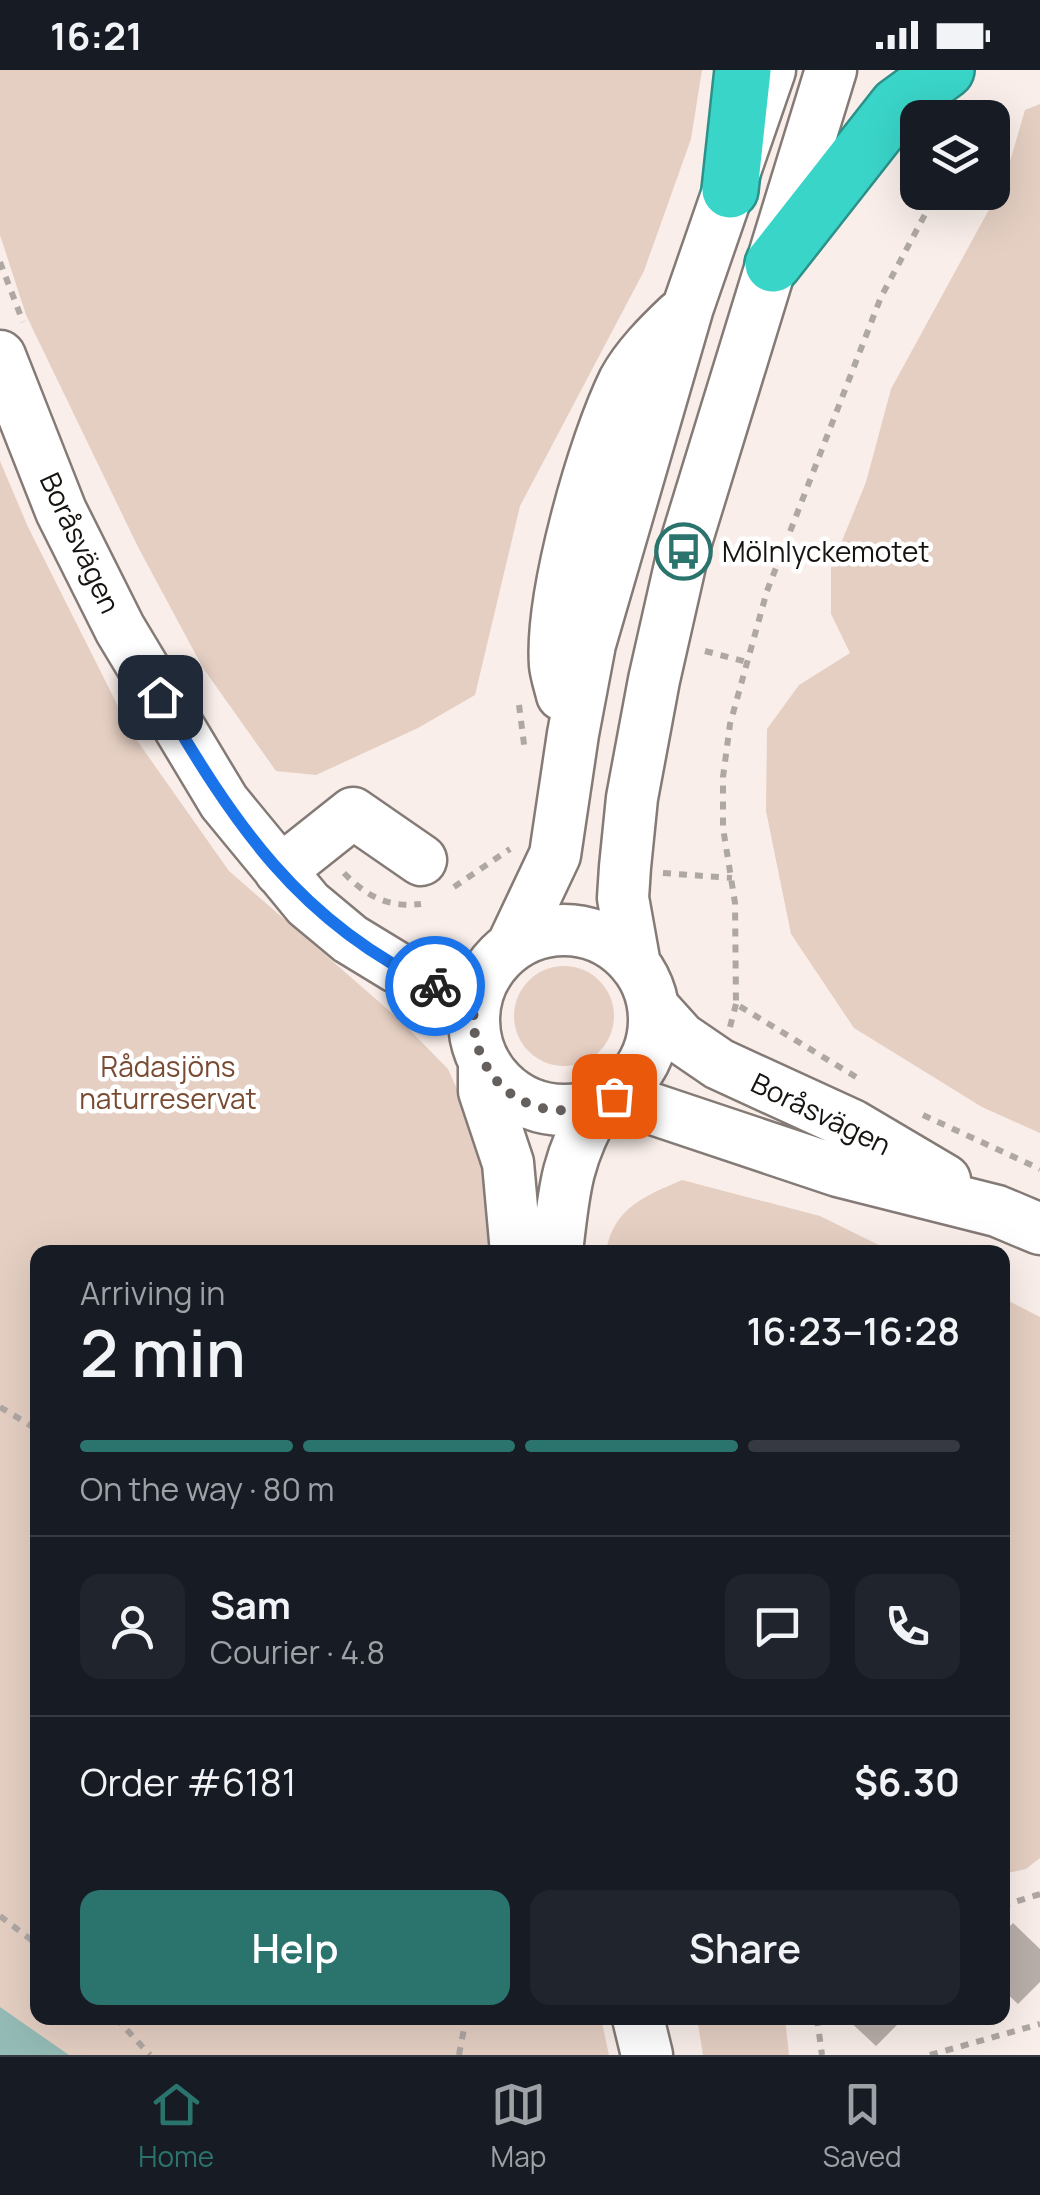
<!DOCTYPE html>
<meta charset="utf-8">
<style>
body{margin:0;font-family:Manrope,sans-serif;background:#20242c;color:#f1f3f6;height:100vh;display:flex;flex-direction:column;font-size:38px;white-space:nowrap}
*{box-sizing:border-box;margin:0}
p{font-size:32px;color:#9ea1a6}
.icon{flex:none;width:55px;height:55px;fill:none;stroke:currentColor;stroke-width:2;stroke-linecap:round;stroke-linejoin:round}
.map{position:relative;flex:1;overflow:hidden}
.drawer{position:absolute;left:30px;top:1175px;width:980px;height:780px;display:flex;flex-direction:column;background:#171b24;border-radius:20px;box-shadow:0 10px 40px #0002}
.drawer>*{flex:none}
.tools{position:absolute;left:900px;top:30px;display:grid;gap:20px}
.tools a{display:grid;place-items:center;width:110px;height:110px;border-radius:20px;background:#171b24;box-shadow:0 10px 40px #0002;font-size:50px}
.pin{position:absolute;display:grid;place-items:center;width:85px;height:85px;color:#fff;margin:-42px;border-radius:20px;box-shadow:0 5px 15px #0006}
.courier{position:absolute;display:grid;place-items:center;width:100px;height:100px;margin:-50px;border:8px solid #1a73e8;border-radius:50%;background:#fff;color:#222;box-shadow:0 2px 12px #0007}
.summary em{font-style:normal;font-weight:600}
.summary div{display:flex;flex-direction:column-reverse}
.summary{display:flex;align-items:center;justify-content:space-between;height:170px;padding:0 50px}
h1{font-size:65px;font-weight:600;line-height:75px}
.bar{display:grid;grid-template-columns:repeat(4,1fr);gap:15px 10px;align-content:center;height:120px;padding:0 50px}
.bar i{height:12px;border-radius:8px;background:#363941}
.bar .selected{background:#2b746d}
.bar p{grid-column:span 4}
.line{display:flex;align-items:center;gap:25px;padding:0 50px;border-top:2px solid #363941}
.line div{flex:1}
.round{display:grid;place-items:center;flex:none;width:105px;height:105px;border-radius:20px;background:#20242c}
.button{display:flex;gap:20px;margin-top:auto;padding:20px 50px}
.button a{flex:1;height:115px;border-radius:20px;background:#2b746d;color:#fff;font-size:40px;font-weight:600;line-height:115px;text-align:center}
.button a+a{background:#20242c;color:#f1f3f6}
.status{display:flex;justify-content:space-between;align-items:center;height:70px;padding:0 50px;background:#171b24;direction:ltr}
.status svg{height:28px;fill:currentColor}
.tab-bar{display:flex;justify-content:space-around;align-items:center;height:140px;border-top:2px solid #363941;background:#171b24;font-size:28px;color:#9ea1a6}
.tab-bar a{display:grid;justify-items:center;gap:5px}
.tab-bar .selected{color:#2b746d}
.map>svg:first-child{display:block}
.green{fill:#e5cfc3}
.water{fill:#94bbb6}
.building{fill:#b9afaa}
.lines{fill:none;stroke-linecap:round;stroke-linejoin:round}
.minor-casing{stroke:#847a76;stroke-width:55}
.highway-casing{stroke:#2d9189;stroke-width:60}
.path{stroke:#afa7a3;stroke-width:6;stroke-dasharray:8 8;stroke-linecap:butt}
.minor{stroke:#fff;stroke-width:50}
.highway{stroke:#3ad5c9;stroke-width:55}
.done{stroke:#65605d;stroke-width:10;stroke-dasharray:0 18}
.route{stroke:#1a73e8;stroke-width:12}
.labels{text-anchor:middle;stroke-width:9;stroke-linejoin:round;paint-order:stroke}
.street-label{font-size:28px;fill:#161311;stroke:#fff}
.poi-label{font-size:28px;fill:#161311;stroke:#fff;text-anchor:start}
.park-label{font-size:28px;fill:#784b32;stroke:#fff}
</style>
<div class="status"><b>16:21</b><svg viewBox="0 0 49 12"><path d="M0 12V9h3v3zM5 12V6h3v6zM10 12V3h3v9zM15 12V0h3v12zM26 1h20v11H26zM47 4h2v5h-2z"/></svg></div>
<div class="map">
<svg width="1040" height="1985" viewBox="0 0 1040 1985">
<rect width="100%" height="100%" fill="#f9eee9"/>
<!-- green -->
<path class="green" d="M0 0H702L691 69 644 201 520 436 475 625 418 658 316 705 276 701 203 598 138 477 26 245 0 165Z
M1040 34V1063L982 1037 854 958 791 864 766 741 767 659 799 615 850 583 831 544V498L866 412 891 319 1004 112 1025 40Z
M0 391 28 457 131 662 229 801 401 951 448 999 463 1032 475 1043 500 1182H38V1948H601L609 1985H0Z
M514 946a50 50 0 1 1 100 0a50 50 0 1 1-100 0Z
M682 1110 820 1146 893 1182H606C613 1138 645 1126 682 1110Z
M1003 1228 1040 1247V1788L1026 1799 1003 1804Z
M697 1948H785L789 1985H703Z"/>
<!-- water -->
<path class="water" d="M0 1937 69 1985H0Z"/>
<!-- building -->
<path class="building" d="M1013 1853 1040 1879V1912L1018 1934 1002 1919V1864Z
M846 1948H904L876 1976Z"/>
<g class="lines">
<defs>
<path id="minor" d="M0 286 61 441 120 559 224 732 308 834 350 869 396 897 475 933
M562 625C560 616 556 605 555 595 550 526 593 374 624 311 637 287 659 265 679 246
M280 801 353 743 421 790
M474 950a90 90 0 1 1 180 0a90 90 0 1 1-180 0Z
M512 876 555 785 573 664 590 574 688 237 770 0
M635 895 623 828 625 797 632 728 654 610 683 482 831 0
M653 937 681 968 719 994 852 1055 945 1110
M484 994V1021L508 1093 516 1182
M614 1026 838 1101 997 1141 1040 1159
M557 1182C564 1120 566 1089 598 1034
M638 1948 647 1985"/>
<path id="highway" d="M730 120 743 0
M773 194 897 36 946 0"/>
</defs>
<!-- minor casing -->
<use href="#minor" class="minor-casing"/>
<!-- highway casing -->
<use href="#highway" class="highway-casing"/>
<!-- path -->
<path class="path" d="M0 192 23 252
M726 491 743 484 779 490
M705 581 747 592
M519 635 525 682
M344 803C366 826 388 838 421 834
M663 803 732 808
M454 817 510 779
M730 957 736 934
M856 1007 736 934 735 833 723 758V707L730 654 767 521 881 227 937 122
M923 1045 1040 1099
M0 1337 38 1360
M1002 1836 1040 1824
M0 1846 38 1875
M116 1948 150 1985
M817 1948 822 1985
M459 1985 466 1948
M930 1985 1040 1954"/>
<!-- minor -->
<use href="#minor" class="minor"/>
<!-- highway -->
<use href="#highway" class="highway"/>
</g>
<g class="lines">
<!-- done -->
<path class="done" d="M435 916 474 934C466 1015 541 1067 614 1026"/>
<!-- route -->
<path class="route" d="M160 627C233 752 299 853 435 916"/>
</g>
<!-- icons -->
<defs>
<symbol id="bus-ring" viewBox="-11 -11 22 22"><circle r="9.5" fill="#fff" stroke="#2b746d" stroke-width="1.5"/><path d="M-5-6H5V4H4V6H2V4H-2V6H-4V4H-5ZM-3.5-4V0h7V-4ZM-3.5 1.2v1.5H-2V1.2ZM2 1.2v1.5H3.5V1.2Z" fill="#2b746d"/></symbol>
</defs>
<g fill-rule="evenodd">
<use href="#bus-ring" x="652" y="450" width="63" height="63"/>
</g>
<g class="labels">
<!-- street labels -->
<g class="street-label">
<text transform="translate(80 473) rotate(65)" y="10">Boråsvägen</text>
<text transform="translate(821 1044) rotate(26)" y="10">Boråsvägen</text>
</g>
<!-- poi labels -->
<g class="poi-label">
<text x="722" y="492">Mölnlyckemotet</text>
</g>
<!-- park labels -->
<g class="park-label">
<text x="168" y="1007">Rådasjöns<tspan x="168" dy="32">naturreservat</tspan></text>
</g>
</g>
</svg>
<div class="tools">
<a><svg class="icon" aria-label="layers" viewBox="0 0 24 24"><path d="M12 4l9 5-9 5-9-5zM3 14l9 5 9-5"/></svg></a>
</div>
<div class="pin" style="left:614px;top:1026px;background:#ea580c"><svg class="icon" aria-label="bag" viewBox="0 0 24 24"><path d="M5 8h14l-1 12H6zM9 8a3 3 0 0 1 6 0"/></svg></div>
<div class="pin" style="left:160px;top:627px;background:#1f2937"><svg class="icon" aria-label="home" viewBox="0 0 24 24"><path d="M3 11l9-7 9 7M6 9v11h12V9"/></svg></div>
<div class="courier" style="left:435px;top:916px"><svg class="icon" aria-label="bike" viewBox="0 0 24 24"><circle cx="6" cy="16" r="4"/><circle cx="18" cy="16" r="4"/><path d="M6 16l4-8h5l3 8M10 8l3 8H6M13 5h3"/></svg></div>
<section class="drawer">
<div class="summary"><div><h1>2 min</h1><p>Arriving in</p></div><em>16:23–16:28</em></div>
<div class="bar"><i class="selected"></i><i class="selected"></i><i class="selected"></i><i></i><p>On the way · 80 m</p></div>
<div class="line" style="height:180px"><a class="round"><svg class="icon" aria-label="person" viewBox="0 0 24 24"><circle cx="12" cy="8" r="4"/><path d="M4 21q1-7 8-7t8 7"/></svg></a><div><b>Sam</b><p>Courier · 4.8</p></div><a class="round"><svg class="icon" aria-label="chat" viewBox="0 0 24 24"><path d="M4 5h16v11H9l-5 4z"/></svg></a><a class="round"><svg class="icon" aria-label="phone" viewBox="0 0 24 24"><path d="M5 4h4l2 5-3 2q2 4 5 5l2-3 5 2v4C11 20 4 13 5 4z"/></svg></a></div>
<div class="line" style="height:130px"><div>Order #6181</div><b>$6.30</b></div>
<div class="button"><a>Help</a><a>Share</a></div>
</section>
</div>
<nav class="tab-bar">
<a class="selected"><svg class="icon" aria-label="home" viewBox="0 0 24 24"><path d="M3 11l9-7 9 7M6 9v11h12V9"/></svg>Home</a>
<a><svg class="icon" aria-label="map" viewBox="0 0 24 24"><path d="M3 6l6-2 6 2 6-2v14l-6 2-6-2-6 2zM9 4v14M15 6v14"/></svg>Map</a>
<a><svg class="icon" aria-label="saved" viewBox="0 0 24 24"><path d="M7 4h10v16l-5-4-5 4z"/></svg>Saved</a>
</nav>
